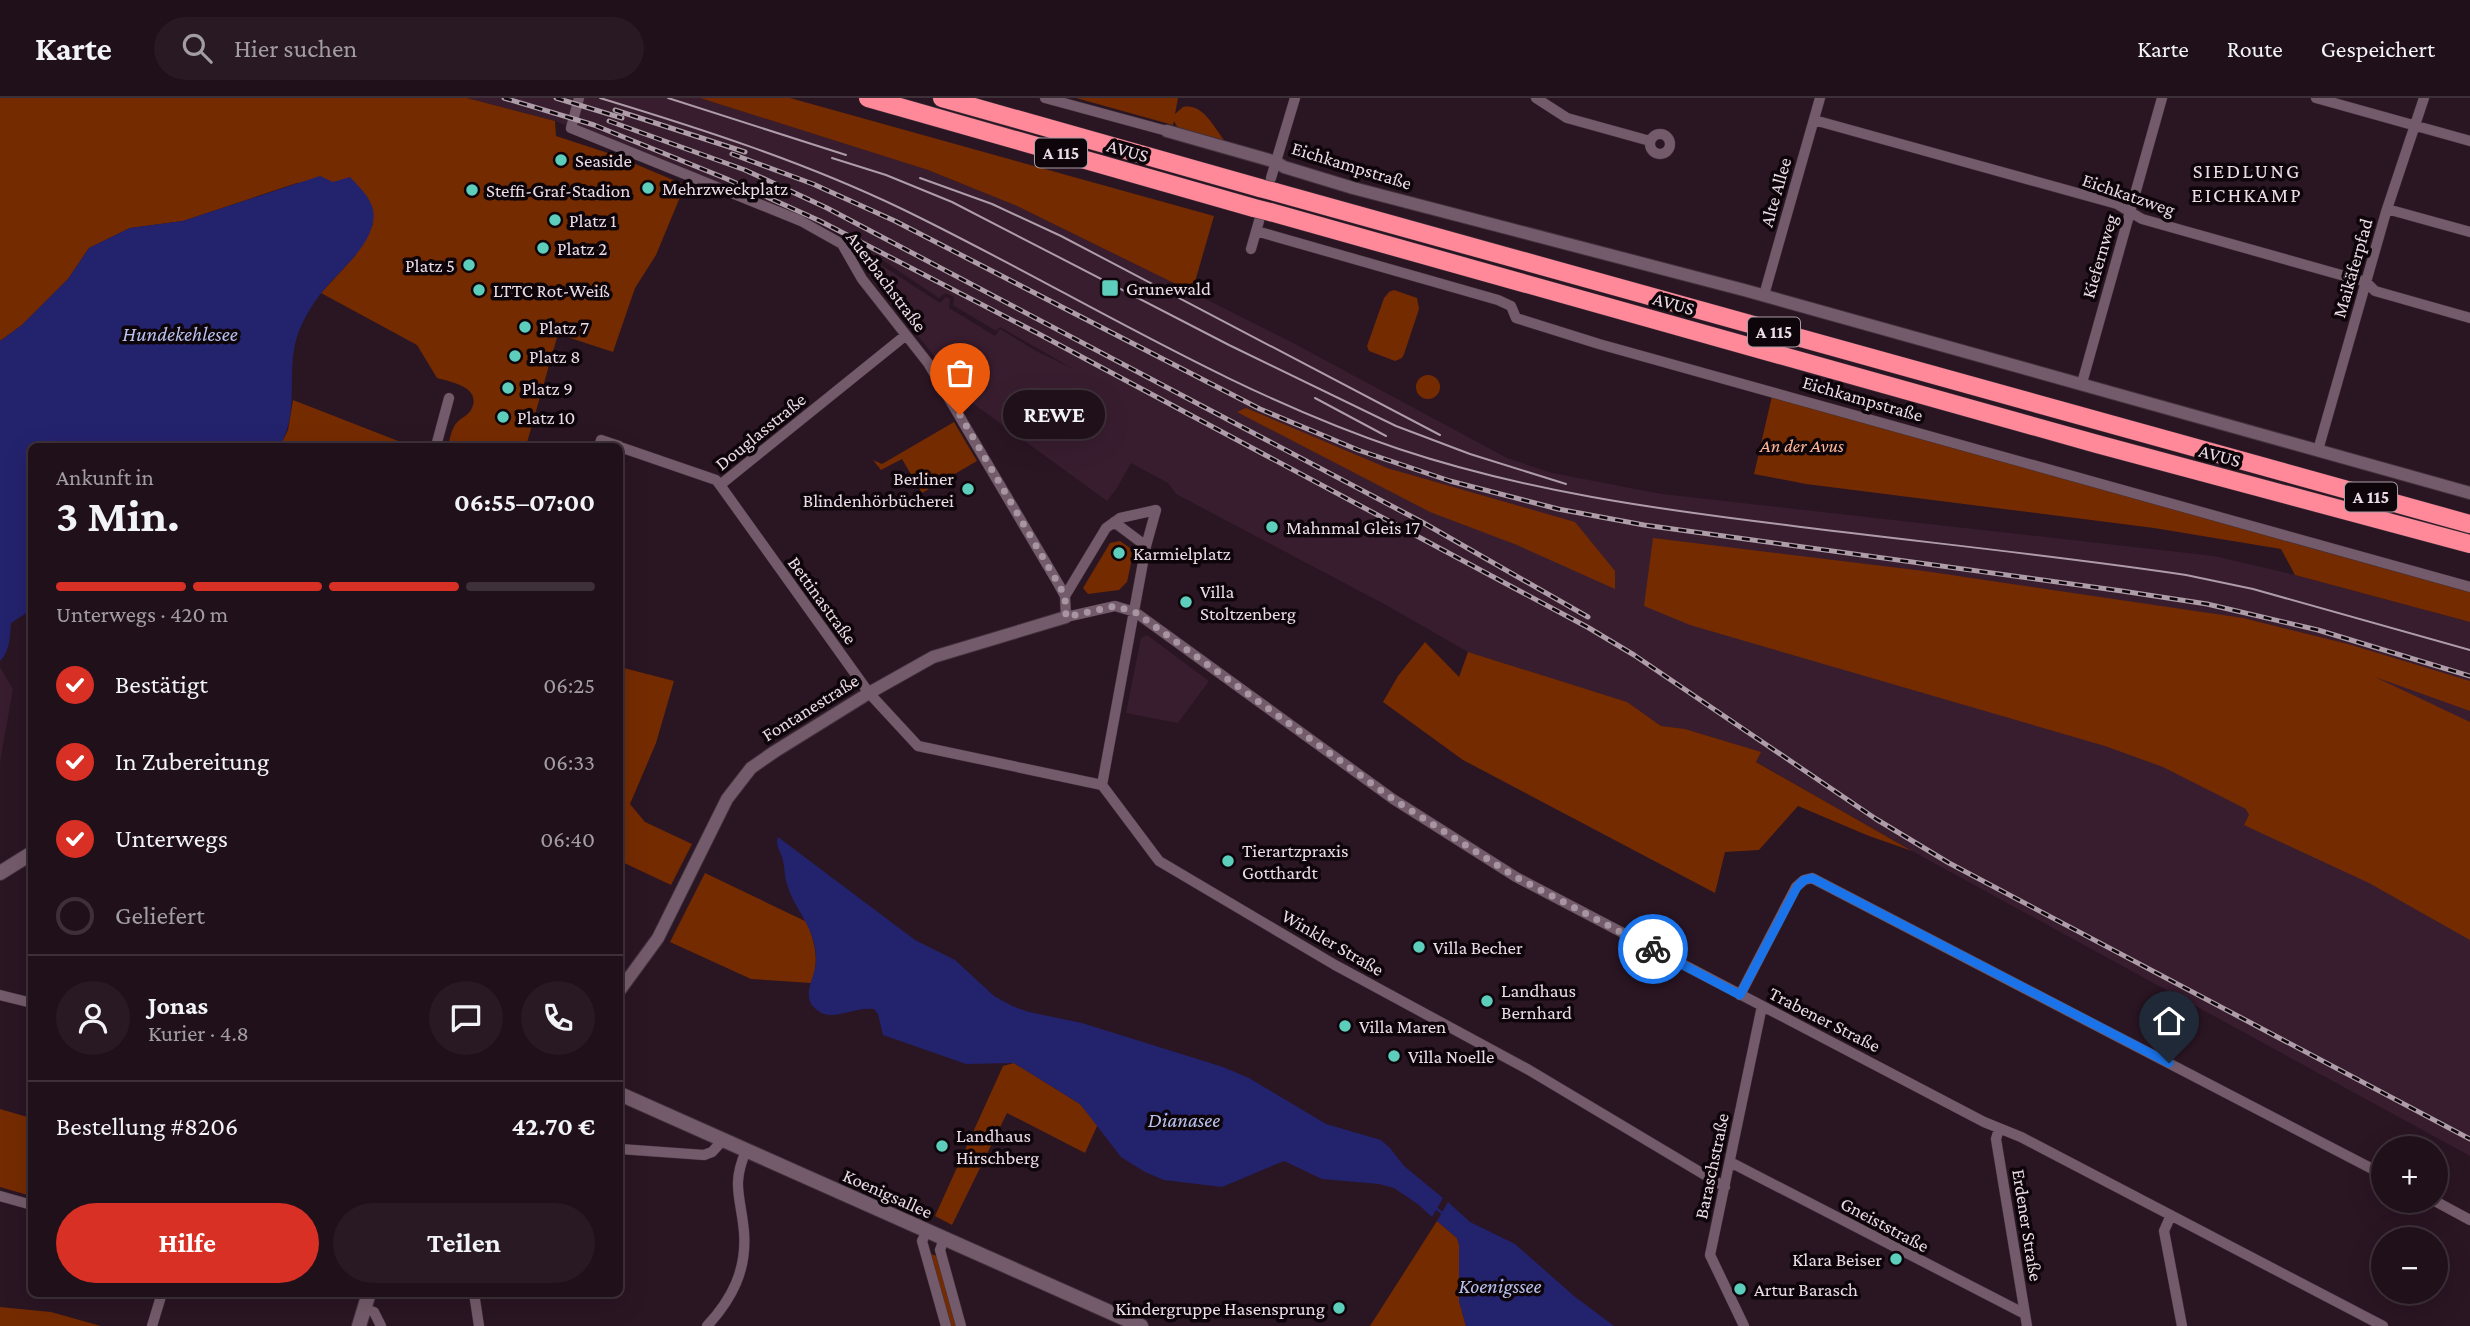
<!DOCTYPE html>
<html lang="de">
<meta charset="utf-8">
<style>
body{margin:0;font-family:"Crimson Pro",serif;background:#281923;color:#f1f3f6;height:100vh;display:flex;flex-direction:column;font-size:26px;white-space:nowrap}
*{box-sizing:border-box;margin:0}
p{font-size:23px;color:#a29da2}
.icon{flex:none;width:38px;height:38px;fill:none;stroke:currentColor;stroke-width:2;stroke-linecap:round;stroke-linejoin:round}
.map{position:relative;flex:1;overflow:hidden}
.panel{position:absolute;left:28px;top:345px;width:595px;height:854px;display:flex;flex-direction:column;background:#20101a;border-radius:10px;box-shadow:0 7px 28px #0002,0 0 0 2px #3d3039}
.panel>*{flex:none}
.controls{position:absolute;left:2371px;top:1038px;display:grid;gap:14px}
.controls a{display:grid;place-items:center;width:77px;height:77px;border-radius:50%;background:#20101a;box-shadow:0 7px 28px #0002,0 0 0 2px #3d3039;font-size:35px}
.pin{position:absolute;display:grid;place-items:center;width:60px;height:60px;color:#fff;margin:-72px -30px;border-radius:50% 50% 50% 0;rotate:-45deg;box-shadow:0 0 7px #0007}
.pin .icon{rotate:45deg}
.courier{position:absolute;display:grid;place-items:center;width:70px;height:70px;margin:-35px;border:5px solid #1a73e8;border-radius:50%;background:#fff;color:#222;box-shadow:0 2px 9px #0007}
.bubble{position:absolute;height:49px;border-radius:24px;background:#20101a;box-shadow:0 7px 28px #0002,0 0 0 2px #3d3039;font-size:23px;font-weight:700;line-height:49px;text-align:center}
.headline em{font-style:normal;font-weight:700}
.headline div{display:flex;flex-direction:column-reverse}
.headline{display:flex;align-items:center;justify-content:space-between;height:119px;padding:0 28px}
h1{font-size:46px;font-weight:700;line-height:52px}
.bar{display:grid;grid-template-columns:repeat(4,1fr);gap:10px 7px;align-content:center;height:84px;padding:0 28px}
.bar i{height:9px;border-radius:5px;background:#3d3039}
.bar .active{background:#d93025}
.bar p{grid-column:span 4}
.line{display:flex;align-items:center;gap:18px;padding:0 28px;border-top:2px solid #3d3039}
.line div{flex:1}
.round{display:grid;place-items:center;flex:none;width:74px;height:74px;border-radius:37px;background:#281923}
ol{padding:0 28px;list-style:none}
li{display:flex;align-items:center;gap:21px;height:77px}
li p{margin-inline-start:auto}
li .icon{padding:7px;border-radius:50%;background:#d93025;color:#fff;stroke-width:4}
li:last-child{color:#a29da2}
li i{width:38px;height:38px;border:4px solid #3d3039;border-radius:50%}
.button{display:flex;gap:14px;margin-top:auto;padding:14px 28px}
.button a{flex:1;height:80px;border-radius:42px;background:#d93025;color:#fff;font-size:28px;font-weight:700;line-height:80px;text-align:center}
.button a+a{background:#281923;color:#f1f3f6}
header{display:flex;align-items:center;gap:42px;box-sizing:border-box;height:98px;padding:0 35px;background:#20101a;border-bottom:2px solid #3d3039}
header strong{font-size:33px}
nav{display:flex;gap:38px;margin-inline-start:auto;font-size:24px}
.search{width:490px;height:63px;background:#281923;display:flex;align-items:center;gap:18px;box-sizing:border-box;padding:0 24px;border-radius:38px;color:#a29da2;font-size:26px}
.map>svg:first-child{display:block}
.built{fill:#381d2f}
.green{fill:#752b00}
.water{fill:#23226d}
.lines{fill:none;stroke-linecap:round;stroke-linejoin:round}
.stream{stroke:#23226d;stroke-width:2.5}
.minor-casing{stroke:#42323c;stroke-width:11}
.tertiary-casing{stroke:#42323c;stroke-width:14}
.secondary-casing{stroke:#42323c;stroke-width:16}
.motorway-casing{stroke:#42323c;stroke-width:19}
.minor{stroke:#745b6b;stroke-width:10}
.tertiary{stroke:#745b6b;stroke-width:12}
.secondary{stroke:#745b6b;stroke-width:14}
.motorway{stroke:#f89;stroke-width:18}
.tram{stroke:#ae9da8;stroke-width:2}
.rail-casing{stroke:#ae9da8;stroke-width:5}
.rail{stroke:#0d050a;stroke-width:2.5;stroke-dasharray:8;stroke-linecap:butt}
.motorway-bridge-casing{stroke:#42323c;stroke-width:19;stroke-linecap:butt}
.motorway-bridge{stroke:#f89;stroke-width:18}
.done{stroke:#a796a1;stroke-width:7;stroke-dasharray:0 12.6}
.route{stroke:#1a73e8;stroke-width:9}
.poi-dot{fill:#5ccebb;stroke:#0d050a;stroke-width:2.5}
.labels{text-anchor:middle;stroke-width:7;stroke-linejoin:round;paint-order:stroke}
.shield{fill:#0d050a;stroke:#a89ca3;stroke-width:2}
.shield-label{font-size:18px;font-weight:bold;fill:#ebdce5}
.street-label{font-size:19px;fill:#ebdce5;stroke:#0d050a}
.poi-label{font-size:19px;fill:#ebdce5;stroke:#0d050a;text-anchor:start}
.park-label{font-size:19px;font-style:italic;fill:#ffb799;stroke:#0d050a}
.neighbourhood-label{font-size:21px;letter-spacing:2px;fill:#ebdce5;stroke:#0d050a}
.water-label{font-size:21px;font-style:italic;fill:#b8c1ec;stroke:#0d050a}
</style>
<header>
<strong>Karte</strong>
<div class="search"><svg class="icon" aria-label="search" viewBox="0 0 24 24"><circle cx="10" cy="10" r="6"/><path d="M15 15l6 6"/></svg>Hier suchen</div>
<nav><a>Karte</a><a>Route</a><a>Gespeichert</a></nav>
</header>
<div class="map">
<svg width="2470" height="1228" viewBox="0 0 2470 1228">
<rect width="100%" height="100%" fill="#2a1523"/>
<!-- built -->
<path class="built" d="M467 0H700L928 72 1017 108 1192 194 1295 246 1507 360 1552 375 1662 396 2214 458 2295 477 2470 524V1058L1912 753 1755 663 1760 654 1685 631 1661 628 1626 604 1468 554 1386 507 1176 396 1168 385 1131 365 1117 390 1107 403 957 294 932 255 872 182 855 150 940 205 946 199 950 201 949 210 995 238 1000 231 1036 253 1072 270 1000 229 996 233 953 207 954 199 945 195 939 200 851 141 769 104 555 23Z
M1147 537 1209 583 1178 625 1126 615 1141 540Z
M0 569 13 591 0 664Z"/>
<!-- green -->
<path class="green" d="M0 0H467L555 23 556 38 614 57 685 87 656 157 635 190 613 254 558 236 526 348H448C450 341 451 333 455 327 459 320 467 319 471 312 483 289 451 284 437 280L417 247 321 195 355 158 373 126 333 84 297 85 183 123 130 130 89 150 68 181 22 227 0 243Z
M700 0H790L1214 118 1192 194 1017 108 928 72Z
M1076 0H1178L1175 16 1183 9C1203 5 1213 28 1224 42L1178 30 1174 23 1173 27Z
M1394 192 1417 200 1419 211 1404 256 1402 260 1395 263 1369 253 1367 248 1384 200 1389 194Z
M1416 289a12 12 0 1 1 24 0a12 12 0 1 1-24 0Z
M1772 298 2470 493V524L2295 477 2281 451 2154 430 1806 386 1754 376Z
M293 302 411 348H280L288 332Z
M1246 310 1387 370 1575 424 1615 473V491L1517 447 1430 414 1237 314Z
M954 324 977 363 922 395 902 361 881 372 873 362 882 366Z
M1653 440 1924 473 2243 520 2348 546 2470 583V613L2375 579 2470 624V842L2369 785 2244 727 2249 717 2246 711 2163 669 2105 648 1690 527 1644 508Z
M1120 443 1130 450 1133 456 1127 484 1119 492 1088 496 1083 490 1110 445Z
M1425 544 1459 579 1468 554 1627 604 1661 628 1685 631 1761 654 1756 664 1912 753 1869 738 1798 708 1759 752 1725 754 1715 795 1463 662 1383 604 1398 578Z
M620 569 674 583 656 645 630 706 645 724 692 746 671 787 620 763Z
M705 775 807 824C815 846 820 863 811 885L751 881 670 844Z
M1014 965 1080 1006 1098 1026 1085 1055 1007 1015 952 1127 935 1118 1003 968Z
M0 1011 31 1020V1098L0 1089Z
M1437 1123 1457 1140 1459 1147V1203L1466 1228H1370Z
M931 1156 937 1158 956 1228H951Z
M0 1209 51 1214 101 1228H0Z"/>
<!-- water -->
<path class="water" d="M320 78 333 84 350 79C362 92 377 105 373 124 368 151 339 173 323 193 315 202 308 214 303 224 281 267 303 307 280 348H32L31 512 11 525C10 539 10 553 0 563V243L22 227 68 181 89 150 130 130 183 123Z
M778 739 915 842 955 862 994 898 1012 908 1029 914 1082 925 1223 969 1249 980 1326 1026 1381 1042 1390 1050 1404 1068 1443 1100 1432 1119 1419 1107 1394 1090 1379 1086 1322 1081 1284 1063 1222 1089 1164 1082 1145 1074 1121 1059 1080 1006 1014 965 966 966 883 937 878 916 874 911C854 908 831 925 817 912 799 898 816 880 816 862 816 828 795 814 787 786 784 778 785 768 782 759 780 752 775 747 778 739Z
M1448 1104 1470 1124 1515 1146 1574 1198 1614 1228H1466L1459 1203V1147L1457 1140 1437 1123Z"/>
<g class="lines">
<!-- stream -->
<path class="stream" d="M1437 1111 1442 1115"/>
<defs>
<path id="minor" d="M579 0 571 30 801 123 842 146 862 181 928 265 1059 487 1065 498 1066 519 1115 508 1135 514 1393 701 1516 779 1984 1024 2021 1039 2383 1228
M1045 0 1167 33
M1536 0 1567 20 1650 43
M2316 0 2470 43
M1814 22 2117 106 2142 121 2366 184 2375 193 2470 220
M1650 46a10 10 0 1 1 20 0a10 10 0 1 1-20 0Z
M1271 80 1295 0
M2387 111 2470 134
M1256 133 1498 202 1511 208 1516 220 1599 246 2470 489
M1251 151 1259 123
M1764 197 1820 0
M2082 285 2162 0
M436 348 449 300
M599 348 601 342 619 348
M620 349 716 382 720 387 906 237
M2318 352 2386 114 2424 0
M720 387 869 595 918 648 1102 687
M1114 424 1146 448
M1065 498 1106 430 1120 420 1156 412 1146 448 1102 687 1159 763 1335 867 1529 972 1725 1089
M0 897 32 905
M1740 897 1796 789 1804 782 1812 780 2384 1077
M1999 1031 1996 1041 2027 1228
M620 1051 704 1057 712 1054 723 1042
M1730 1064 2025 1216
M0 1098 32 1107
M2433 1102 2470 1122
M2171 1117 2164 1133 2182 1228
M927 1133 922 1143 946 1228
M944 1141 940 1152 961 1228
M474 1195 479 1228
M364 1211 374 1214 381 1228
M152 1228 162 1195
M707 1228C732 1201 747 1172 744 1134 741 1099 731 1087 746 1053
M1744 1228 1710 1157 1762 908"/>
<path id="tertiary" d="M1167 33 1276 64 1284 69 1353 90 1744 192 2470 395
M620 892 658 840 727 701 751 670 774 654 869 595 933 559 1066 519"/>
<path id="secondary" d="M0 775 32 755
M620 996 1141 1228
M359 1228 369 1195"/>
<path id="motorway" d="M868 0 1254 110
M942 0 1260 90
M1275 94 2470 426
M1270 114 2097 346 2470 446"/>
</defs>
<!-- minor casing -->
<use href="#minor" class="minor-casing"/>
<!-- tertiary casing -->
<use href="#tertiary" class="tertiary-casing"/>
<!-- secondary casing -->
<use href="#secondary" class="secondary-casing"/>
<!-- motorway casing -->
<use href="#motorway" class="motorway-casing"/>
<!-- minor -->
<use href="#minor" class="minor"/>
<!-- tertiary -->
<use href="#tertiary" class="tertiary"/>
<!-- secondary -->
<use href="#secondary" class="secondary"/>
<!-- motorway -->
<use href="#motorway" class="motorway"/>
<!-- tram -->
<path class="tram" d="M600 0C702 31 804 64 900 110 1066 190 1223 292 1399 351 1525 393 1655 411 1786 427 1919 444 2053 457 2186 477L2253 491 2470 552
M668 0 846 57
M832 60 886 77 952 104 1229 247 1396 328 1470 356 1566 386
M920 80 992 106 1061 138 1440 337
M1315 300 1386 338"/>
<defs>
<path id="rail" d="M504 0 594 27 727 81 820 123 1037 235 1589 530 1634 557 1876 721 1949 765 2470 1041
M556 0 622 20
M615 12 745 54
M609 23 745 72 827 110 1422 424 1588 519
M732 56 813 86 895 123 1260 311 1358 352 1450 383 1558 411 1644 427 2122 493 2207 506 2318 532 2470 578"/>
</defs>
<!-- rail casing -->
<use href="#rail" class="rail-casing"/>
<!-- rail -->
<use href="#rail" class="rail"/>
<defs>
<path id="motorway-bridge" d="M1260 90 1275 94
M1254 110 1270 114"/>
</defs>
<!-- motorway-bridge casing -->
<use href="#motorway-bridge" class="motorway-bridge-casing"/>
<!-- motorway-bridge -->
<use href="#motorway-bridge" class="motorway-bridge"/>
</g>
<g class="lines">
<!-- done -->
<path class="done" d="M960 317 1059 487 1065 499 1066 519 1115 508 1135 514 1393 701 1516 779 1653 851"/>
<!-- route -->
<path class="route" d="M1653 851 1740 897 1797 789 1804 782 1812 780 2169 965"/>
</g>
<!-- markers -->
<g class="poi-dot">
<circle cx="561" cy="62" r="7"/>
<circle cx="648" cy="90" r="7"/>
<circle cx="472" cy="92" r="7"/>
<circle cx="555" cy="122" r="7"/>
<circle cx="543" cy="150" r="7"/>
<circle cx="469" cy="167" r="7"/>
<rect x="1101" y="181" width="18" height="18" rx="3.5"/>
<circle cx="479" cy="192" r="7"/>
<circle cx="525" cy="229" r="7"/>
<circle cx="515" cy="258" r="7"/>
<circle cx="508" cy="290" r="7"/>
<circle cx="503" cy="319" r="7"/>
<circle cx="968" cy="391" r="7"/>
<circle cx="1272" cy="429" r="7"/>
<circle cx="1119" cy="455" r="7"/>
<circle cx="1186" cy="504" r="7"/>
<circle cx="1228" cy="763" r="7"/>
<circle cx="1419" cy="849" r="7"/>
<circle cx="1487" cy="903" r="7"/>
<circle cx="1345" cy="928" r="7"/>
<circle cx="1394" cy="958" r="7"/>
<circle cx="942" cy="1048" r="7"/>
<circle cx="1896" cy="1161" r="7"/>
<circle cx="1740" cy="1191" r="7"/>
<circle cx="1339" cy="1210" r="7"/>
</g>
<g class="labels">
<!-- shield labels -->
<g class="shield">
<rect x="1035" y="40.5" width="52" height="29" rx="5"/>
<rect x="1748" y="219.5" width="52" height="29" rx="5"/>
<rect x="2345" y="384.5" width="52" height="29" rx="5"/>
</g>
<g class="shield-label">
<text x="1061" y="61">A 115</text>
<text x="1774" y="240">A 115</text>
<text x="2371" y="405">A 115</text>
</g>
<!-- street labels -->
<g class="street-label">
<text transform="translate(1128 52) rotate(16)" y="7">AVUS</text>
<text transform="translate(1352 67) rotate(17)" y="7">Eichkampstraße</text>
<text transform="translate(1775 94) rotate(-74)" y="7">Alte Allee</text>
<text transform="translate(2129 96) rotate(19)" y="7">Eichkatzweg</text>
<text transform="translate(2099 158) rotate(-74)" y="7">Kiefernweg</text>
<text transform="translate(2352 170) rotate(-74)" y="7">Maikäferpfad</text>
<text transform="translate(887 183) rotate(53)" y="7">Auerbachstraße</text>
<text transform="translate(1674 205) rotate(16)" y="7">AVUS</text>
<text transform="translate(1863 300) rotate(16)" y="7">Eichkampstraße</text>
<text transform="translate(760 333) rotate(-39)" y="7">Douglasstraße</text>
<text transform="translate(2220 357) rotate(15)" y="7">AVUS</text>
<text transform="translate(823 502) rotate(54)" y="7">Bettinastraße</text>
<text transform="translate(810 609) rotate(-32)" y="7">Fontanestraße</text>
<text transform="translate(1333 844) rotate(30)" y="7">Winkler Straße</text>
<text transform="translate(1825 921) rotate(27)" y="7">Trabener Straße</text>
<text transform="translate(1711 1068) rotate(-78)" y="7">Baraschstraße</text>
<text transform="translate(888 1095) rotate(24)" y="7">Koenigsallee</text>
<text transform="translate(1885 1126) rotate(28)" y="7">Gneiststraße</text>
<text transform="translate(2028 1127) rotate(81)" y="7">Erdener Straße</text>
</g>
<!-- poi labels -->
<g class="poi-label">
<text x="575" y="69">Seaside</text>
<text x="662" y="97">Mehrzweckplatz</text>
<text x="486" y="99">Steffi-Graf-Stadion</text>
<text x="569" y="129">Platz 1</text>
<text x="557" y="157">Platz 2</text>
<text x="455" y="174" text-anchor="end">Platz 5</text>
<text x="1126" y="197">Grunewald</text>
<text x="493" y="199">LTTC Rot-Weiß</text>
<text x="539" y="236">Platz 7</text>
<text x="529" y="265">Platz 8</text>
<text x="522" y="297">Platz 9</text>
<text x="517" y="326">Platz 10</text>
<text x="954" y="387" text-anchor="end">Berliner<tspan x="954" dy="22">Blindenhörbücherei</tspan></text>
<text x="1286" y="436">Mahnmal Gleis 17</text>
<text x="1133" y="462">Karmielplatz</text>
<text x="1200" y="500">Villa<tspan x="1200" dy="22">Stoltzenberg</tspan></text>
<text x="1242" y="759">Tierartzpraxis<tspan x="1242" dy="22">Gotthardt</tspan></text>
<text x="1433" y="856">Villa Becher</text>
<text x="1501" y="899">Landhaus<tspan x="1501" dy="22">Bernhard</tspan></text>
<text x="1359" y="935">Villa Maren</text>
<text x="1408" y="965">Villa Noelle</text>
<text x="956" y="1044">Landhaus<tspan x="956" dy="22">Hirschberg</tspan></text>
<text x="1882" y="1168" text-anchor="end">Klara Beiser</text>
<text x="1754" y="1198">Artur Barasch</text>
<text x="1325" y="1217" text-anchor="end">Kindergruppe Hasensprung</text>
</g>
<!-- park labels -->
<g class="park-label">
<text x="1802" y="354">An der Avus</text>
</g>
<!-- neighbourhood labels -->
<g class="neighbourhood-label">
<text x="2247" y="80">SIEDLUNG<tspan x="2247" dy="24">EICHKAMP</tspan></text>
</g>
<!-- water labels -->
<g class="water-label">
<text x="180" y="243">Hundekehlesee</text>
<text x="1184" y="1029">Dianasee</text>
<text x="1500" y="1195">Koenigssee</text>
</g>
</g>
</svg>
<div class="controls">
<a>+</a>
<a>−</a>
</div>
<div class="pin" style="left:960px;top:317px;background:#ea580c"><svg class="icon" aria-label="bag" viewBox="0 0 24 24"><path d="M5 8h14l-1 12H6zM9 8a3 3 0 0 1 6 0"/></svg></div>
<div class="pin" style="left:2169px;top:965px;background:#1f2937"><svg class="icon" aria-label="home" viewBox="0 0 24 24"><path d="M3 11l9-7 9 7M6 9v11h12V9"/></svg></div>
<div class="courier" style="left:1653px;top:851px"><svg class="icon" aria-label="bike" viewBox="0 0 24 24"><circle cx="6" cy="16" r="4"/><circle cx="18" cy="16" r="4"/><path d="M6 16l4-8h5l3 8M10 8l3 8H6M13 5h3"/></svg></div>
<div class="bubble" style="left:1003px;top:292px;width:102px">REWE</div>
<section class="panel">
<div class="headline"><div><h1>3 Min.</h1><p>Ankunft in</p></div><em>06:55–07:00</em></div>
<div class="bar"><i class="active"></i><i class="active"></i><i class="active"></i><i></i><p>Unterwegs · 420 m</p></div>
<ol>
<li><svg class="icon" aria-label="check" viewBox="0 0 24 24"><path d="M5 12l5 5 9-10"/></svg>Bestätigt<p>06:25</p></li>
<li><svg class="icon" aria-label="check" viewBox="0 0 24 24"><path d="M5 12l5 5 9-10"/></svg>In Zubereitung<p>06:33</p></li>
<li><svg class="icon" aria-label="check" viewBox="0 0 24 24"><path d="M5 12l5 5 9-10"/></svg>Unterwegs<p>06:40</p></li>
<li><i></i>Geliefert</li>
</ol>
<div class="line" style="height:126px"><a class="round"><svg class="icon" aria-label="person" viewBox="0 0 24 24"><circle cx="12" cy="8" r="4"/><path d="M4 21q1-7 8-7t8 7"/></svg></a><div><b>Jonas</b><p>Kurier · 4.8</p></div><a class="round"><svg class="icon" aria-label="chat" viewBox="0 0 24 24"><path d="M4 5h16v11H9l-5 4z"/></svg></a><a class="round"><svg class="icon" aria-label="phone" viewBox="0 0 24 24"><path d="M5 4h4l2 5-3 2q2 4 5 5l2-3 5 2v4C11 20 4 13 5 4z"/></svg></a></div>
<div class="line" style="height:91px"><div>Bestellung #8206</div><b>42.70 €</b></div>
<div class="button"><a>Hilfe</a><a>Teilen</a></div>
</section>
</div>
